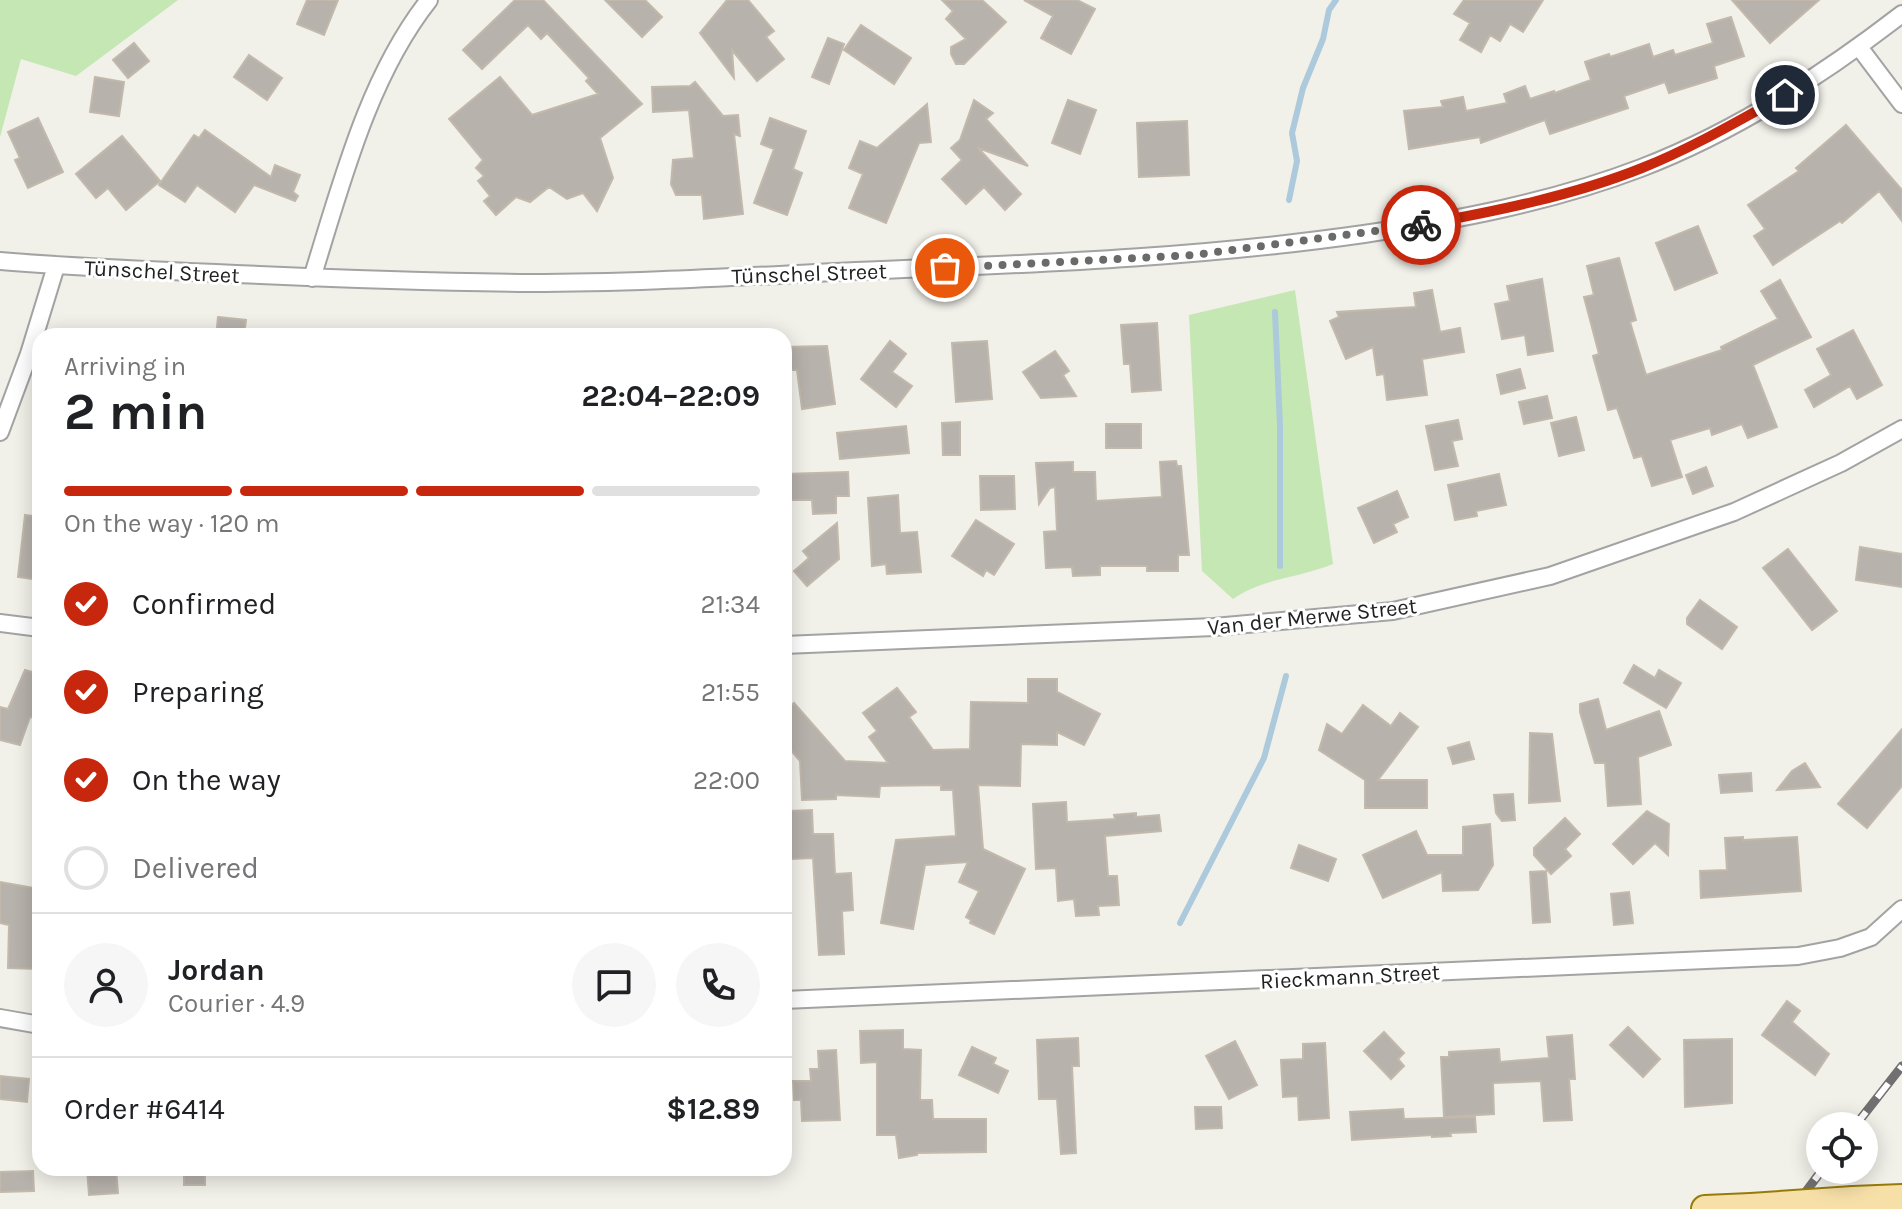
<!DOCTYPE html>
<meta charset="utf-8">
<style>
body{margin:0;font-family:Karla,sans-serif;background:#f6f6f6;color:#202124;height:100vh;display:flex;flex-direction:column;font-size:30px;white-space:nowrap}
*{box-sizing:border-box;margin:0}
p{font-size:26px;color:#757577}
.icon{flex:none;width:44px;height:44px;fill:none;stroke:currentColor;stroke-width:2;stroke-linecap:round;stroke-linejoin:round}
.map{position:relative;flex:1;overflow:hidden}
.details{position:absolute;left:32px;top:328px;width:760px;height:848px;display:flex;flex-direction:column;background:#fff;border-radius:24px;box-shadow:0 4px 20px #0003}
.details>*{flex:none}
.controls{position:absolute;left:1806px;top:1112px;display:grid;gap:16px}
.controls a{display:grid;place-items:center;width:72px;height:72px;border-radius:50%;background:#fff;box-shadow:0 4px 20px #0003;font-size:40px}
.pin{position:absolute;display:grid;place-items:center;width:68px;height:68px;color:#fff;margin:-34px;border:4px solid #fff;border-radius:50%;box-shadow:0 2px 8px #0007}
.courier{position:absolute;display:grid;place-items:center;width:80px;height:80px;margin:-40px;border:6px solid #c7270c;border-radius:50%;background:#fff;color:#222;box-shadow:0 2px 10px #0007}
.headline em{font-style:normal;font-weight:700}
.headline div{display:flex;flex-direction:column-reverse}
.headline{display:flex;align-items:center;justify-content:space-between;height:136px;padding:0 32px}
h1{font-size:52px;font-weight:700;line-height:60px}
.bar{display:grid;grid-template-columns:repeat(4,1fr);gap:12px 8px;align-content:center;height:96px;padding:0 32px}
.bar i{height:10px;border-radius:6px;background:#e0e0e0}
.bar .active{background:#c7270c}
.bar p{grid-column:span 4}
.line{display:flex;align-items:center;gap:20px;padding:0 32px;border-top:2px solid #e0e0e0}
.line div{flex:1}
.round{display:grid;place-items:center;flex:none;width:84px;height:84px;border-radius:42px;background:#f6f6f6}
ol{padding:0 32px;list-style:none}
li{display:flex;align-items:center;gap:24px;height:88px}
li p{margin-inline-start:auto}
li .icon{padding:8px;border-radius:50%;background:#c7270c;color:#fff;stroke-width:4}
li:last-child{color:#757577}
li i{width:44px;height:44px;border:4px solid #e0e0e0;border-radius:50%}
.map>svg:first-child{display:block}
.grass{fill:#c5e7b3}
.lines{fill:none;stroke-linecap:round;stroke-linejoin:round}
.stream{stroke:#accadc;stroke-width:6}
.building{fill:#b7b2ab;stroke:#c2b9ac;stroke-width:2}
.street-casing{stroke:#a3a3a3;stroke-width:20}
.primary-casing{stroke:#967b09;stroke-width:30}
.street{stroke:#fff;stroke-width:16}
.primary{stroke:#f7e0a8;stroke-width:26}
.rail-casing{stroke:#707070;stroke-width:9}
.rail{stroke:#fff;stroke-width:6;stroke-dasharray:18;stroke-linecap:butt}
.primary-bridge-casing{stroke:#967b09;stroke-width:30;stroke-linecap:butt}
.primary-bridge{stroke:#f7e0a8;stroke-width:26}
.done{stroke:#6a6a68;stroke-width:8;stroke-dasharray:0 14.4}
.route{stroke:#c7270c;stroke-width:10}
.labels{text-anchor:middle;stroke-width:6;stroke-linejoin:round;paint-order:stroke}
.street-label{font-size:22px;fill:#222;stroke:#fff}
</style>
<div class="map">
<svg width="1902" height="1209" viewBox="0 0 1902 1209">
<rect width="100%" height="100%" fill="#f1f0e9"/>
<!-- grass -->
<path class="grass" d="M0 0H178L76 76 21 59 0 137Z
M1295 290 1333 564C1299 578 1263 578 1233 599L1202 571 1189 315Z"/>
<g class="lines">
<!-- stream -->
<path class="stream" d="M1289 200 1297 161 1292 133 1303 88 1323 39 1329 10 1336 0
M1275 312 1280 425V566
M1180 923 1264 758 1286 676"/>
</g>
<!-- building -->
<path class="building" d="M307 0H338L324 35 297 24Z
M515 0H543L642 104 600 138 613 178 597 211 583 193 567 199 549 187 530 202 516 197 496 215 484 201 490 196 478 181 484 176 476 168 483 160 449 119 500 77 532 115 598 94 586 81 589 78 547 33 541 39 528 25 482 69 463 50Z
M605 0H645L662 17 642 37Z
M727 0H748L774 31 766 37 784 59 757 81 732 50 734 78 700 33Z
M942 0H982L1006 22 964 64H956L951 54V47L966 39 946 19 953 11Z
M1024 0H1077L1095 9 1071 54 1041 38 1053 16Z
M1464 0H1543L1523 32 1510 24 1500 41 1490 35 1481 52 1460 40 1470 23 1454 14Z
M1732 0H1819L1770 43Z
M1731 17 1744 56 1714 66 1717 78 1669 93 1665 82 1624 96 1628 108 1550 134 1545 120 1481 143 1480 137 1409 149 1404 111 1443 107 1441 101 1463 97 1466 111 1507 103 1504 94 1525 86 1530 99 1554 91 1555 93 1591 80 1585 62 1609 54 1610 57 1649 44 1653 57 1673 50 1675 55 1713 43 1707 24Z
M861 25 911 58 894 84 844 50Z
M828 38 844 44 829 84 812 77Z
M134 43 149 61 128 78 113 60Z
M249 55 282 78 267 100 234 77Z
M95 77 124 82 119 116 90 112Z
M695 82 723 116 738 115 740 136 734 134 743 214 704 219 702 195H676L671 184 673 160 694 158 689 110 653 112 652 87 690 86Z
M974 100 993 113 986 119 1028 166 978 148 1021 194 1005 210 984 187 966 204 942 179 962 160 951 148 960 140Z
M1068 100 1096 110 1080 154 1052 143Z
M927 104 931 142 919 143 886 223 849 208 863 174 849 168 860 141 877 148Z
M38 118 63 172 28 188 15 160 20 158 8 132Z
M770 118 806 131 793 169 802 173 787 215 754 203 774 149 761 144Z
M1187 121 1189 175 1139 177 1137 123Z
M1846 125 1902 190V221L1879 191 1842 223 1840 221 1773 265 1754 236 1765 229 1748 205 1799 171 1796 168Z
M205 130 271 177 275 165 300 175 293 192 298 196 295 201 254 185 235 212 197 185 185 202 159 185 194 135 199 138Z
M122 136 160 181 126 210 108 188 96 198 76 174Z
M1698 226 1717 273 1675 290 1656 243Z
M1619 258 1636 320 1630 322 1646 375 1722 350 1721 347 1778 319 1761 291 1780 280 1811 337 1753 365 1777 427 1748 438 1742 424 1712 435 1710 428 1670 440 1682 477 1652 486 1642 456 1634 458 1617 408 1608 410 1593 356 1599 354 1584 297 1594 295 1587 266Z
M1542 279 1553 351 1528 355 1525 335 1502 339 1495 304 1510 301 1507 286Z
M1432 290 1440 332 1460 328 1464 352 1422 359 1427 395 1387 400 1384 374 1377 375 1373 347 1346 359 1330 321 1339 317 1337 312 1416 307 1414 293Z
M218 317 246 320 244 336H216Z
M1157 323 1161 390 1132 392 1130 364H1124L1121 325Z
M1853 330 1882 385 1857 399 1850 386 1814 407 1805 390 1831 375 1817 349Z
M890 341 906 354 892 372 912 386 896 407 861 379Z
M987 341 992 399 956 402 952 343Z
M827 346 835 404 802 409 797 370H784V347Z
M1055 351 1069 371 1063 375 1076 396 1041 398 1023 372Z
M1520 369 1525 388 1501 394 1497 375Z
M1547 396 1552 418 1524 424 1519 402Z
M1576 417 1584 450 1559 456 1551 423Z
M1458 420 1462 439 1452 441 1458 466 1435 470 1426 426Z
M960 422V455H943L942 423Z
M1106 424H1141V448H1106Z
M906 426 909 453 840 459 837 433Z
M1176 461 1177 466H1181L1189 555H1178V571H1147V566H1100V575L1073 576 1072 567 1046 568 1044 532 1057 531 1055 487 1050 488 1039 504 1036 463 1073 462V472H1095L1096 501 1162 497 1160 462Z
M1706 467 1713 486 1693 494 1686 475Z
M848 472 849 496H836V513L813 514 812 500H784V474Z
M1499 474 1506 505 1476 511 1477 516 1455 520 1448 485Z
M980 476H1014L1015 509 981 510Z
M1397 491 1408 517 1393 524 1397 532 1374 543 1358 508Z
M898 495 900 533 917 532 921 572 887 574 886 564 872 566 868 498Z
M25 515 40 517V580L18 577Z
M976 520 1014 544 994 575 986 570 983 576 952 556Z
M837 523 839 559 807 586 794 571 809 558 803 551Z
M1860 547 1902 554V587L1856 580Z
M1788 549 1837 611 1812 630 1763 568Z
M1700 600 1737 627 1722 649 1687 624V618Z
M1634 665 1655 678 1659 670 1681 683 1666 708 1624 683Z
M25 670 40 674V719L30 717 20 745 0 740V707L8 709Z
M1028 679H1057V692L1100 714 1084 745 1057 732V745L1021 744 1020 786 978 785 983 849 1025 869 994 934 970 923 971 920 966 917 979 891 959 882 968 862 925 865 913 929 881 923 896 840 956 836 953 790H941V785L880 786 879 797 836 795V799L802 800 800 761 784 742V712L794 703 845 761 888 763 869 737 877 731 863 713 897 688 916 712 909 717 933 750 970 749 971 702 1028 703Z
M1598 699 1606 730 1659 711 1671 745 1638 757 1641 804 1608 806 1605 763H1595L1580 712V704Z
M1363 705 1391 726 1400 713 1418 727 1378 780H1427V808H1365V780L1319 750 1327 724 1342 734Z
M1902 729V786L1867 828 1838 804Z
M1530 733 1552 734 1560 801 1529 803Z
M1469 742 1474 759 1453 764 1448 748Z
M1805 763 1820 787 1777 790 1792 771Z
M1751 773 1752 791 1721 793 1719 775Z
M1513 794 1515 820 1502 821 1496 813 1494 795Z
M1066 802 1067 822 1115 819 1114 815 1136 813V817L1159 815 1161 831 1105 836 1108 876H1117L1119 905 1098 906 1099 915 1076 916 1074 899 1058 901 1056 868 1036 869 1033 804Z
M812 810 813 834H833L835 874 851 873 853 910 842 911 844 954 819 955 813 858 791 859 789 811Z
M1647 811 1669 824 1668 855 1655 843 1633 864 1613 844Z
M1565 818 1580 834 1565 849 1571 856 1551 874 1534 855V848Z
M1490 824 1493 865 1478 890 1443 891 1442 872 1383 898 1363 855 1416 831 1427 855H1463V827Z
M1743 837V840L1797 837 1801 891 1701 898 1700 871 1727 870 1725 838Z
M1299 845 1336 859 1328 881 1291 868Z
M1546 871 1550 922 1533 923 1530 872Z
M0 882 40 889V969L8 968 9 925 0 923Z
M1629 892 1633 923 1614 925 1611 894Z
M1787 1001 1800 1011 1792 1022 1829 1054 1815 1075 1762 1035Z
M1628 1027 1660 1059 1643 1077 1610 1045Z
M903 1030V1049L921 1050 920 1100H932L933 1119H986V1152L917 1153V1155L899 1158 896 1135H877V1062L861 1063 860 1031Z
M1384 1032 1404 1053 1398 1059 1404 1066 1391 1079 1364 1051Z
M1572 1035 1575 1079H1569L1572 1120 1544 1121 1541 1081 1493 1083 1494 1114 1444 1117 1441 1057H1449V1052L1499 1049 1500 1062 1549 1058 1547 1037Z
M1078 1038 1079 1066H1072L1076 1153 1061 1154 1057 1099H1039L1037 1040Z
M1732 1039V1103L1685 1107 1684 1040Z
M1235 1041 1257 1085 1229 1099 1206 1056Z
M1325 1043 1329 1118 1299 1120 1298 1096 1283 1097 1281 1060 1303 1059V1044Z
M972 1047 996 1058 993 1064 1008 1071 998 1093 959 1075Z
M836 1050 840 1120 802 1121 801 1100H794L793 1081H811L810 1069H819L818 1051Z
M0 1076 29 1079 27 1102 0 1099Z
M1195 1107H1221L1222 1128 1196 1129Z
M1403 1109 1404 1119 1475 1117 1476 1132 1450 1133 1451 1136 1432 1137V1135L1352 1140 1350 1112Z
M87 1168H116L118 1193 89 1195Z
M184 1168H205V1185H184Z
M33 1171 34 1191 0 1192V1172Z"/>
<g class="lines">
<defs>
<path id="street" d="M1859 47 1902 104
M0 261C72 267 144 270 216 273 320 278 425 282 530 283 654 283 779 274 904 269 1059 263 1210 256 1364 234 1457 220 1552 202 1641 168 1735 132 1823 75 1902 14
M312 278C341 185 368 77 429 0
M0 432 29 354 56 266
M0 623 40 628
M784 645 1214 627 1393 611 1550 576 1734 512 1841 463 1902 429
M784 1000 1798 956 1840 948 1871 937 1902 909
M0 1018 40 1025"/>
<path id="primary" d="M1853 1200 1902 1198
M1705 1209 1751 1207"/>
</defs>
<!-- street casing -->
<use href="#street" class="street-casing"/>
<!-- primary casing -->
<use href="#primary" class="primary-casing"/>
<!-- street -->
<use href="#street" class="street"/>
<!-- primary -->
<use href="#primary" class="primary"/>
<defs>
<path id="rail" d="M1855 1126 1902 1066
M1793 1209 1822 1170"/>
</defs>
<!-- rail casing -->
<use href="#rail" class="rail-casing"/>
<!-- rail -->
<use href="#rail" class="rail"/>
<defs>
<path id="primary-bridge" d="M1751 1207 1853 1200"/>
</defs>
<!-- primary-bridge casing -->
<use href="#primary-bridge" class="primary-bridge-casing"/>
<!-- primary-bridge -->
<use href="#primary-bridge" class="primary-bridge"/>
</g>
<g class="lines">
<!-- done -->
<path class="done" d="M945 268 1194 255 1421 225"/>
<!-- route -->
<path class="route" d="M1421 225C1496 211 1572 196 1642 168 1692 148 1738 121 1785 95"/>
</g>
<g class="labels">
<!-- street labels -->
<g class="street-label">
<text transform="translate(162 271) rotate(3)" y="8">Tünschel Street</text>
<text transform="translate(809 273) rotate(-2)" y="8">Tünschel Street</text>
<text transform="translate(1312 616) rotate(-6)" y="8">Van der Merwe Street</text>
<text transform="translate(1350 976) rotate(-3)" y="8">Rieckmann Street</text>
</g>
</g>
</svg>
<div class="controls">
<a><svg class="icon" aria-label="locate" viewBox="0 0 24 24"><circle cx="12" cy="12" r="6"/><path d="M12 2v4M12 18v4M2 12h4M18 12h4"/></svg></a>
</div>
<div class="pin" style="left:945px;top:268px;background:#ea580c"><svg class="icon" aria-label="bag" viewBox="0 0 24 24"><path d="M5 8h14l-1 12H6zM9 8a3 3 0 0 1 6 0"/></svg></div>
<div class="pin" style="left:1785px;top:95px;background:#1f2937"><svg class="icon" aria-label="home" viewBox="0 0 24 24"><path d="M3 11l9-7 9 7M6 9v11h12V9"/></svg></div>
<div class="courier" style="left:1421px;top:225px"><svg class="icon" aria-label="bike" viewBox="0 0 24 24"><circle cx="6" cy="16" r="4"/><circle cx="18" cy="16" r="4"/><path d="M6 16l4-8h5l3 8M10 8l3 8H6M13 5h3"/></svg></div>
<section class="details">
<div class="headline"><div><h1>2 min</h1><p>Arriving in</p></div><em>22:04–22:09</em></div>
<div class="bar"><i class="active"></i><i class="active"></i><i class="active"></i><i></i><p>On the way · 120 m</p></div>
<ol>
<li><svg class="icon" aria-label="check" viewBox="0 0 24 24"><path d="M5 12l5 5 9-10"/></svg>Confirmed<p>21:34</p></li>
<li><svg class="icon" aria-label="check" viewBox="0 0 24 24"><path d="M5 12l5 5 9-10"/></svg>Preparing<p>21:55</p></li>
<li><svg class="icon" aria-label="check" viewBox="0 0 24 24"><path d="M5 12l5 5 9-10"/></svg>On the way<p>22:00</p></li>
<li><i></i>Delivered</li>
</ol>
<div class="line" style="height:144px"><a class="round"><svg class="icon" aria-label="person" viewBox="0 0 24 24"><circle cx="12" cy="8" r="4"/><path d="M4 21q1-7 8-7t8 7"/></svg></a><div><b>Jordan</b><p>Courier · 4.9</p></div><a class="round"><svg class="icon" aria-label="chat" viewBox="0 0 24 24"><path d="M4 5h16v11H9l-5 4z"/></svg></a><a class="round"><svg class="icon" aria-label="phone" viewBox="0 0 24 24"><path d="M5 4h4l2 5-3 2q2 4 5 5l2-3 5 2v4C11 20 4 13 5 4z"/></svg></a></div>
<div class="line" style="height:104px"><div>Order #6414</div><b>$12.89</b></div>
</section>
</div>
